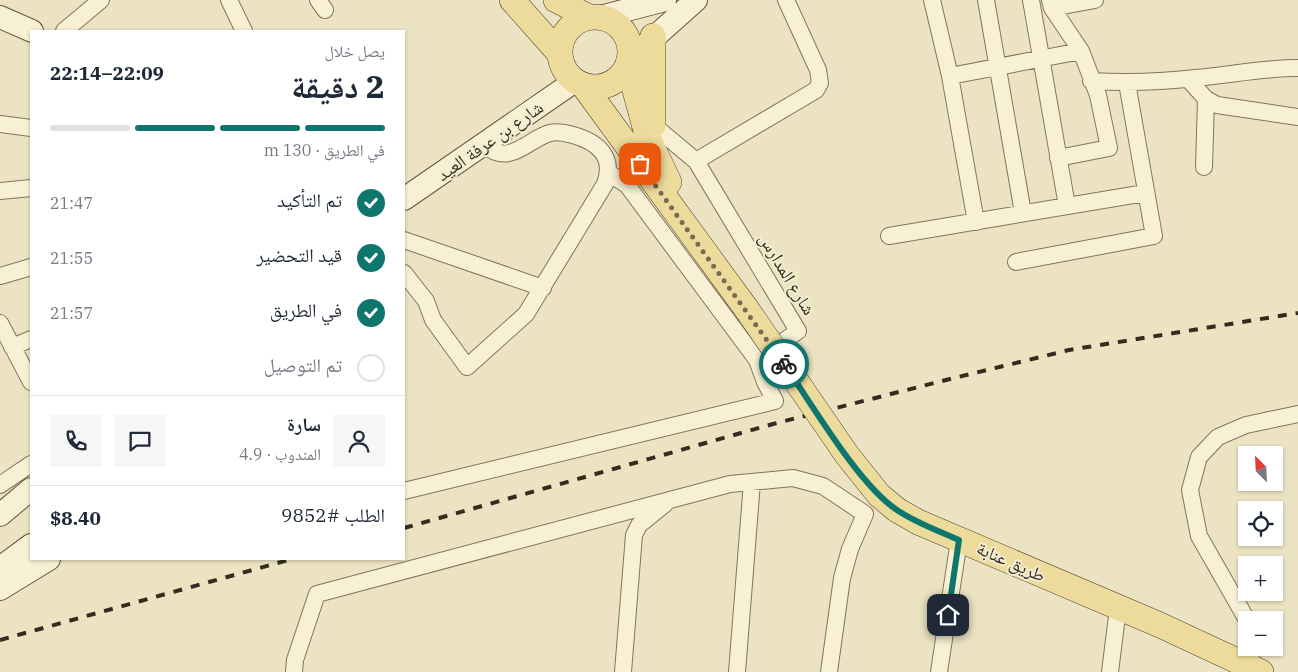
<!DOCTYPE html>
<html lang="ar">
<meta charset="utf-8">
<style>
body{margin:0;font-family:"IBM Plex Serif","Noto Naskh Arabic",serif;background:#f6f6f7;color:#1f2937;direction:rtl;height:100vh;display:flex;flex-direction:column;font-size:19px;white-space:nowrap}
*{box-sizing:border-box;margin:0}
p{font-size:16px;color:#747a83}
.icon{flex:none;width:28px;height:28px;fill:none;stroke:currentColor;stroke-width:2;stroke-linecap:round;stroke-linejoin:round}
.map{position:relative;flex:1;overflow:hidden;direction:ltr}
.details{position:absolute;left:30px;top:30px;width:375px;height:530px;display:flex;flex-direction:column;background:#fff;border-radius:0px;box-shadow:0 1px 4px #0004;direction:rtl}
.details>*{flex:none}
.needle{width:32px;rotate:336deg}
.controls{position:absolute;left:1238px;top:446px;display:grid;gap:10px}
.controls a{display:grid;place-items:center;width:45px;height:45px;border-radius:0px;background:#fff;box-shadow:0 1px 4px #0004;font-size:25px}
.pin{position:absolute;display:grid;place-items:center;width:42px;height:42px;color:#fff;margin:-21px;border-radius:10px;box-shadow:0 2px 8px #0006}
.courier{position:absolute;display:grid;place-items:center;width:50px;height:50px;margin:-25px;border:4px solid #0f766e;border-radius:50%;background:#fff;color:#222;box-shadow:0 1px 6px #0007}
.summary em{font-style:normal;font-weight:700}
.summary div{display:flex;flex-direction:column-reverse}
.summary{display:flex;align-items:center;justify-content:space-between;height:85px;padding:0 20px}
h1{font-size:32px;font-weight:700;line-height:38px}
.bar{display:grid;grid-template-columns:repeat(4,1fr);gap:8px 5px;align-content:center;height:60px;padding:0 20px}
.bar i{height:6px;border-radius:4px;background:#e0e1e3}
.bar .active{background:#0f766e}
.bar p{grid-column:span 4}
.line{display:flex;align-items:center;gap:12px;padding:0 20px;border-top:1px solid #e0e1e3}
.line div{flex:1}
.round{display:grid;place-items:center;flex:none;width:52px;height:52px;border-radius:0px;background:#f6f6f7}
ol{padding:0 20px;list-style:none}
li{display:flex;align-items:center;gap:15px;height:55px}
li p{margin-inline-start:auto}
li .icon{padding:5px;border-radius:50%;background:#0f766e;color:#fff;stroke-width:4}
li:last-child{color:#747a83}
li i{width:28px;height:28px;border:2px solid #e0e1e3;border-radius:50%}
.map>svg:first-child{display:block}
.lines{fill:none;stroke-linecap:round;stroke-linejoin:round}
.street-casing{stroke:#84745a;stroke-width:18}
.secondary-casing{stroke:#66553e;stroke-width:24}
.primary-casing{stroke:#52422f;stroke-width:26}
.street{stroke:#f7f0d5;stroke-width:16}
.secondary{stroke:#f7f0d5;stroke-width:22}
.primary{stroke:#eddb9c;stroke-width:25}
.rail{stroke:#352b1e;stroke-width:4;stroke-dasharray:9 9;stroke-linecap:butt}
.primary-bridge-casing{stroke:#52422f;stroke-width:26;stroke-linecap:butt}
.primary-bridge{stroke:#eddb9c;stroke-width:25}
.done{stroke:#756b57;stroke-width:5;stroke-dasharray:0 9}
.route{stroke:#0f766e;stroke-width:6}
.labels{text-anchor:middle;stroke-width:4;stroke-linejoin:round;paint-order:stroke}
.street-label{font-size:18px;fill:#352b1e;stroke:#f3ecd1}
</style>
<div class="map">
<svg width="1298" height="672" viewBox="0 0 1298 672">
<rect width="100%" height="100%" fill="#ebe3c2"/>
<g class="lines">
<defs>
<path id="street" d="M229 0 244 31
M318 0 325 10
M932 0 950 76 976 222
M986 0 1023 213
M1031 0 1067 206
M1050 0 1052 8 1081 51 1098 95 1109 148 1058 158
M1052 8 1095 0
M64 31 101 0
M950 76 1081 51
M1188 79 1206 99 1217 105 1298 117
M1091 81C1126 83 1160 82 1195 78 1230 75 1263 68 1298 68
M0 124 31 128
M653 125 696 161
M1204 167 1206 99
M609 173 627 185 757 360
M0 191 31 188
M889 236 1145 193
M404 240 543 288
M1016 262 1154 236 1127 83
M404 273 426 301 433 320 467 367 526 314 605 184C615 157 598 142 573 135 566 133 557 131 550 133 535 137 524 150 509 153 499 155 492 151 484 145
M0 276 31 267
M0 323 31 382
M12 347 31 339
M0 485 31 464
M404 491 775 401 765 382 757 360 798 331 696 161 816 90 820 83 818 70 786 0
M1247 620 1199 536 1190 490 1199 457 1218 437 1246 425 1298 414
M1250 666 1251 648
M294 672 295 660 317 594 730 484 793 478 823 486 865 514 850 549 842 578 829 672
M623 672 634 535 639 525 665 504
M737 672 752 482
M939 672 959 540
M1110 672 1118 608"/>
<path id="secondary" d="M604 16 665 0
M0 17 32 31
M630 59 696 0
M404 199 575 81
M0 515 31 489
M0 568 31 545
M0 589 49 559"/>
<path id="primary" d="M512 0 560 54
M556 0 589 17
M560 52a35 35 0 1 1 70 0a35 35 0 1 1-70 0Z
M653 36V125
M628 65 648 138 669 182
M583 85 748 311
M897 510 918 522 1160 625 1261 672"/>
</defs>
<!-- street casing -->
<use href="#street" class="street-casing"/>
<!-- secondary casing -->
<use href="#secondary" class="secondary-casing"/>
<!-- primary casing -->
<use href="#primary" class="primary-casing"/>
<!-- street -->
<use href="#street" class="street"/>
<!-- secondary -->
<use href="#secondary" class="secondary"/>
<!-- primary -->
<use href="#primary" class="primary"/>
<!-- rail -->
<path class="rail" d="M404 528 773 424 946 380 1069 350 1298 313
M0 640 292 559"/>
<defs>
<path id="primary-bridge" d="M748 311 847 455 879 495 897 510"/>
</defs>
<!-- primary-bridge casing -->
<use href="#primary-bridge" class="primary-bridge-casing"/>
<!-- primary-bridge -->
<use href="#primary-bridge" class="primary-bridge"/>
</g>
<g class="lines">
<!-- done -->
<path class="done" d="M640 164 784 364"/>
<!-- route -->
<path class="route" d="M784 364C812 404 858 484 897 510 916 523 939 531 959 540L948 615"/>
</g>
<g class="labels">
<!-- street labels -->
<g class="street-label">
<text transform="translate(490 141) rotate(-35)" y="6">شارع بن عرفة العيد</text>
<text transform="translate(787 274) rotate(59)" y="6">شارع المدارس</text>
<text transform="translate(1011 562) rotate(24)" y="6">طريق عنابة</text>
</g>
</g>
</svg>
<div class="controls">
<a><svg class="needle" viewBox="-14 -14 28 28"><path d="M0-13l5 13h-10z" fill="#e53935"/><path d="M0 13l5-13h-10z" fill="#747a83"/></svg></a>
<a><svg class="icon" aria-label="locate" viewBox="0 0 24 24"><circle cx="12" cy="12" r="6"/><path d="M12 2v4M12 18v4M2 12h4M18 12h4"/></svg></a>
<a>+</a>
<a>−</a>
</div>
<div class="pin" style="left:640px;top:164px;background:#ea580c"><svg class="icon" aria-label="bag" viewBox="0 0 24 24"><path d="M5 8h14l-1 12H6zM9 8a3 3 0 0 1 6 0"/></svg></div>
<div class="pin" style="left:948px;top:615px;background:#1f2937"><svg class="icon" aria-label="home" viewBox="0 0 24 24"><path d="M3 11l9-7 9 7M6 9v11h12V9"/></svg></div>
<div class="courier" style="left:784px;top:364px"><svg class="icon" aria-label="bike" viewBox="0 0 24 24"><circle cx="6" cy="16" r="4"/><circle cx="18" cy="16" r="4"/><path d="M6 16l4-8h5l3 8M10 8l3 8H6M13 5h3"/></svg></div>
<section class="details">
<div class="summary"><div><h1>2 دقيقة</h1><p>يصل خلال</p></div><em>22:09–22:14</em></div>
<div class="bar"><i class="active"></i><i class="active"></i><i class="active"></i><i></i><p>في الطريق · 130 m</p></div>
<ol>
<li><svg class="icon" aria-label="check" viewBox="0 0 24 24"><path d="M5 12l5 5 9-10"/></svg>تم التأكيد<p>21:47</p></li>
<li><svg class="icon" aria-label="check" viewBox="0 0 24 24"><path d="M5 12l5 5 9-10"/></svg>قيد التحضير<p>21:55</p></li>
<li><svg class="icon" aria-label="check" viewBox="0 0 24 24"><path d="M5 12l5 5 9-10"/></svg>في الطريق<p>21:57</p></li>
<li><i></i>تم التوصيل</li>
</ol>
<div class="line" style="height:90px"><a class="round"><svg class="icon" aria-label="person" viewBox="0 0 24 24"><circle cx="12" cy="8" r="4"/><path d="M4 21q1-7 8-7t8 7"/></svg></a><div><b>سارة</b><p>المندوب · 4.9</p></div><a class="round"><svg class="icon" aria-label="chat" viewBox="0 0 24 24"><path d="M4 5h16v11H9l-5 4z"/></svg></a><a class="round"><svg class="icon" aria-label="phone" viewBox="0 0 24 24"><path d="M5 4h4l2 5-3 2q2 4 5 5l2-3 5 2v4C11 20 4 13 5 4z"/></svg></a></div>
<div class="line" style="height:65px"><div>الطلب #9852</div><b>$8.40</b></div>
</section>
</div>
